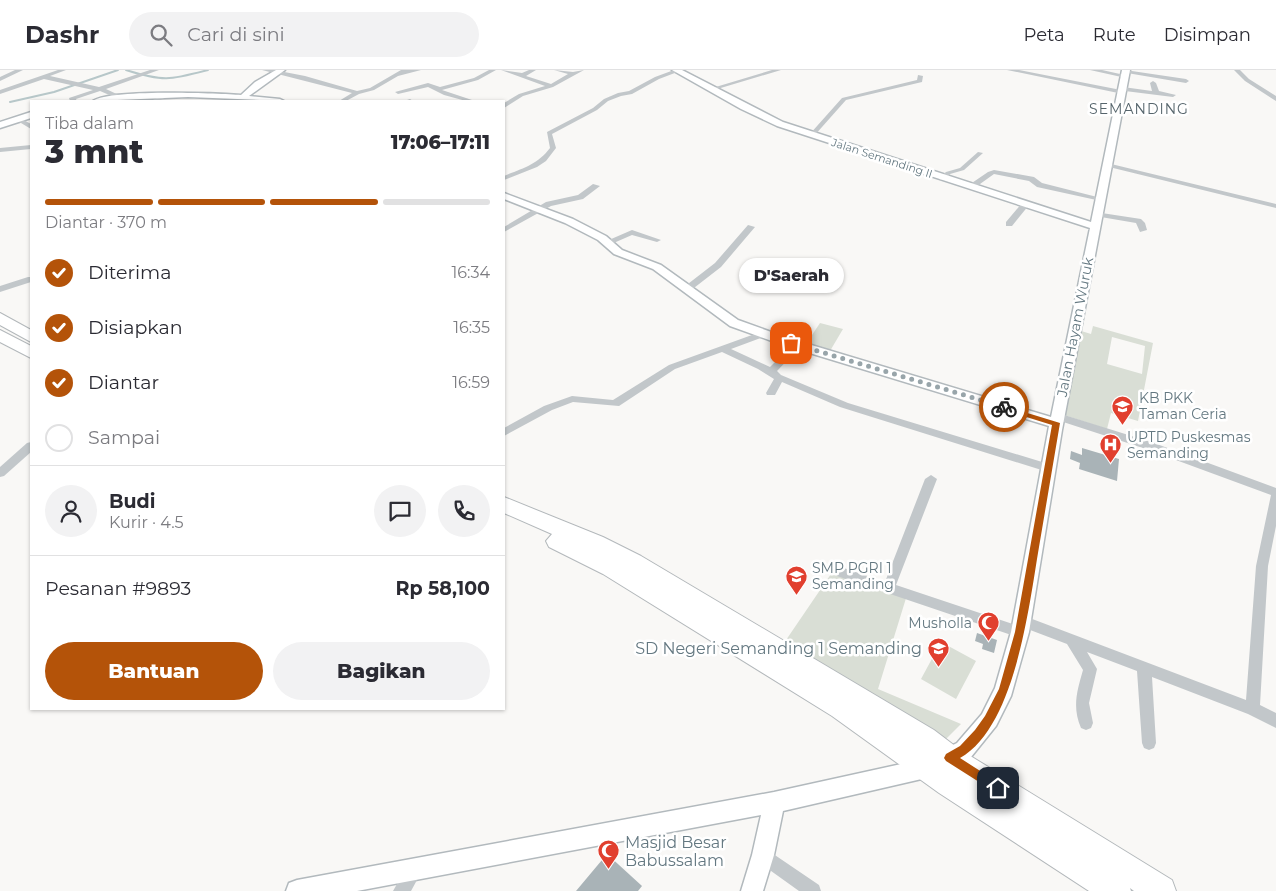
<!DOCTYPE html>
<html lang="id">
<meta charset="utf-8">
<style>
body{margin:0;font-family:Montserrat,sans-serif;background:#f2f2f3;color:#2b2b33;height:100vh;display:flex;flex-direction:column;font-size:19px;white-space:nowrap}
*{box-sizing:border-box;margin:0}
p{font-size:16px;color:#7c7c81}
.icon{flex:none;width:28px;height:28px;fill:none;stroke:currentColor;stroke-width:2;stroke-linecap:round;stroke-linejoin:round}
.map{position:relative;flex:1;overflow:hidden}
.panel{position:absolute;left:30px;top:30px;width:475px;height:610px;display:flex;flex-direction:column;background:#fff;border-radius:0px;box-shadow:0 1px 4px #0004}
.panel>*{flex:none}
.pin{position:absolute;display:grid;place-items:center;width:42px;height:42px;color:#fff;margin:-21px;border-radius:10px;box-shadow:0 2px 8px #0006}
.courier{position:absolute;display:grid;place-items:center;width:50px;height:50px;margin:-25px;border:4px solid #b45309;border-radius:50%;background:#fff;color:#222;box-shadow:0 1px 6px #0007}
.bubble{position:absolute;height:35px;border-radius:18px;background:#fff;box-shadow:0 1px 4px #0004;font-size:16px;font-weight:800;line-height:35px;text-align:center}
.head em{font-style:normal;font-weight:800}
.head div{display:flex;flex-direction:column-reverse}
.head{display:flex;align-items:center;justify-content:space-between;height:85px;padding:0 15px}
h1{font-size:32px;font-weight:800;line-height:38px}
.bar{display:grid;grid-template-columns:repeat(4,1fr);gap:8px 5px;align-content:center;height:60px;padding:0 15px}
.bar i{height:6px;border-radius:4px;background:#e1e1e2}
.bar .active{background:#b45309}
.bar p{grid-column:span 4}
.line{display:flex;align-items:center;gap:12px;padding:0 15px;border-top:1px solid #e1e1e2}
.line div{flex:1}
.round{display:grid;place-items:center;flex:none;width:52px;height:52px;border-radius:26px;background:#f2f2f3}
ol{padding:0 15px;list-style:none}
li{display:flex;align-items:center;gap:15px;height:55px}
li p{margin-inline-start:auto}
li .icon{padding:5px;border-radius:50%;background:#b45309;color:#fff;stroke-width:4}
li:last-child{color:#7c7c81}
li i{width:28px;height:28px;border:2px solid #e1e1e2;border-radius:50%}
.cta{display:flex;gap:10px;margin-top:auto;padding:10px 15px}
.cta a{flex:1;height:58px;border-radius:30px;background:#b45309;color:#fff;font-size:20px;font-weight:800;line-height:58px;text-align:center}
.cta a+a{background:#f2f2f3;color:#2b2b33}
header{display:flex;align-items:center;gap:30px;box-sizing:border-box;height:70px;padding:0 25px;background:#fff;border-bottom:1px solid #e1e1e2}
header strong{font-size:24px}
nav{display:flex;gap:28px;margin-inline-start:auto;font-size:18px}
.search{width:350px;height:45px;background:#f2f2f3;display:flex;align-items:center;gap:12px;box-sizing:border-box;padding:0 18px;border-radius:28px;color:#7c7c81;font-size:19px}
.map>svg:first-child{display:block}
.green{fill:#d9ded5;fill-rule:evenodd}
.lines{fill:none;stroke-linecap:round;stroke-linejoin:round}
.stream{stroke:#b7c7c9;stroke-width:2}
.building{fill:#a9b3b7}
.secondary-casing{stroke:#b2b9bd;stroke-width:3}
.highway-casing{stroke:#b3b8bb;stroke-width:2}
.street{fill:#c2c7ca;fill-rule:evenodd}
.secondary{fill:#fff;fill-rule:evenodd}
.highway{fill:#fff;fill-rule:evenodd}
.route{fill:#b45309}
.done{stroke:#98a5aa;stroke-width:5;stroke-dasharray:0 9}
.labels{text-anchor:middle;stroke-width:5;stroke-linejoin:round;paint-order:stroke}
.far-street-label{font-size:11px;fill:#647881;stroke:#fff}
.far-quarter-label{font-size:14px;letter-spacing:1px;fill:#56656c;stroke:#fff}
.street-label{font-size:14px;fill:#647881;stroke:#fff}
.poi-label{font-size:14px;fill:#647881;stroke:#fff;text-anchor:start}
.near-poi-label{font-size:16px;fill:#647881;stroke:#fff;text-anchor:end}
</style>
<header>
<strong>Dashr</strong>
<div class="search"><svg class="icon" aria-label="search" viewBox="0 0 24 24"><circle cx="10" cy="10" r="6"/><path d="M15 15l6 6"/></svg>Cari di sini</div>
<nav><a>Peta</a><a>Rute</a><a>Disimpan</a></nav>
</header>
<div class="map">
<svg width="1276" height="821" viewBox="0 0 1276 821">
<rect width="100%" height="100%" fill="#f9f8f6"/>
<!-- green -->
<path class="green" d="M820 253 843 259 830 281 806 274Z
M1093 256 1153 273 1138 351 1111 343 1107 359 1061 344 1078 260 1091 264ZM1112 267 1145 276 1142 304 1107 294Z
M833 501 907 525 878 619 961 654 944 671 784 573Z
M941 572 976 591 956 629 921 609Z"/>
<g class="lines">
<!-- stream -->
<path class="stream" d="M126 0C164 12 170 10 208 0
M10 32 54 22 118 0"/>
</g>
<!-- building -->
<path class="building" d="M1082 378 1119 389 1117 411 1079 399 1080 393 1070 389 1071 381 1082 385Z
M977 563 997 570 994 583 982 579 983 574 975 571Z
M607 784 642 816 638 821H576Z"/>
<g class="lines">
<defs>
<path id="secondary" d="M276 0H285L249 26 280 29 284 31 188 27 93 31C109 19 216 23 241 25L255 12Z
M672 0H682L783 52 1091 152 1122 0H1130L1062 360 1029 562 1011 626 996 656 971 687 926 708 783 741 774 785 763 821H741L752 785 761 745 357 821H286L289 813 297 810 774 722 924 689 957 673 982 644 995 618 1011 562 1049 356 780 274 730 256 653 199 614 184 598 170 565 153 504 129V123L573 149 606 166 622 180 661 195 738 250 788 268 1051 347 1090 158 777 56 741 39Z
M31 42V48L0 58V52Z"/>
<path id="highway" d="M0 243 31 260V272L0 255Z
M0 260 31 276V288L0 272Z
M504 427 603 467 641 486 934 660 959 679 1172 810 1176 821H1134L1130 818 1131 821H1089L939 723 832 646 603 504 549 477 546 471 552 464 504 443Z"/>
</defs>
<!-- secondary casing -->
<use href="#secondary" class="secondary-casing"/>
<!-- highway casing -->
<use href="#highway" class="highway-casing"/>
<!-- street -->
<path class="street" d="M15 0H23L0 11V7Z
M58 0H66L50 6 99 17 150 0H159L106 19 123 27 124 28 121 30 100 21 76 29 77 31H70L69 28 93 20 44 9 0 24V20Z
M262 0H274L305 6 357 21 370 18 401 0H421L398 6 374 20 359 24 346 31H339L352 23Z
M489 0H496L478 10 442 20 475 31H466L444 25 428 17 398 24 395 22 428 13 440 17 474 8Z
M501 0 522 3 529 0H536L526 6 551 14 568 4 554 0 573 2 584 0 553 17 523 26 504 38V33L519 24 545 16Z
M674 0 680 1 659 9 632 24 621 26 608 31 597 40 552 64 556 78 546 91 537 97 504 110V106C523 98 537 95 550 78L547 62 593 38 604 29 618 23 629 21 655 7Z
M772 0H781L714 20 709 19Z
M1007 0H1019L1121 20 1123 17 1152 21 1150 13 1153 11 1156 13 1159 21 1176 25 1173 27 1125 21 1123 24Z
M1090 0H1102L1129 6 1126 8Z
M1125 0 1186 9 1189 11 1186 13 1127 3Z
M1234 0H1240L1249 9 1276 26V31L1245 11Z
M918 5 923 6 922 12 846 30 814 66 809 65 842 28 917 10Z
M165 24 167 25V27L158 31H151Z
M410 29 413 31H406L407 30Z
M18 47 31 54V59L16 50 15 49Z
M31 75V79L0 82V78Z
M978 82 983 83 964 100 950 104 946 110H940L939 108 946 102 960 98Z
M1107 93 1276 134V138L1105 96 1104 95Z
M994 100 1034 107 1042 113 1105 129 1101 131 1037 117 1029 111 994 104 973 119 966 117 988 102Z
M593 114 600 116 583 129 551 136 504 162V157L546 132 578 125Z
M1022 133 1029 135 1012 156H1006V152Z
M1095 142 1141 149 1145 153 1147 160 1140 162 1136 153 1095 146Z
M748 155 755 157 721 197 690 221H684V217L715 193Z
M632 160 661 170 657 172 632 165 609 175 602 173Z
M28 207H31V212L0 222V216Z
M763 261 766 262V266L731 279 770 297 794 273H800V277L777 301 781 305 848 333 1052 395 1054 398 1048 402 840 337 782 312 775 325H767L766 323 774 309 758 299 722 282 675 299 619 336 573 332 552 340 504 366V358L544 336 572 326 613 330 669 295Z
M1058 343 1154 373 1276 418V456L1268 496 1260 635 1276 643V658L1248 644 1152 607 1156 673 1154 678 1149 680 1144 678 1142 673 1137 601 1087 582 1097 599 1089 633 1093 653 1091 658 1086 660 1081 658C1072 637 1077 621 1083 600L1067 574 1017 555 1015 551 1017 547 1022 545 1027 547 1246 630 1256 496 1271 425 1146 379 1054 349 1053 347Z
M31 372V382L4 406 0 407V397L27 373Z
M931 405 937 409 896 515 1025 558 1027 562 1025 566 1020 568 837 506 835 502 837 498 841 497 885 512 925 409Z
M763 777 819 815 821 821H799L757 791 755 785 757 779Z
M415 791 421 793 423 799 411 821H393L409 793Z"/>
<!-- secondary -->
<use href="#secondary" class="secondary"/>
<!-- highway -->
<use href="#highway" class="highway"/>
</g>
<!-- route -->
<path class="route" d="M1001 335 1060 353C1053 394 1046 436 1039 477 1029 535 1016 656 960 688L1002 715 1004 718 998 724 946 691 944 688 946 684 960 676 975 660 985 646 999 619 1015 562 1052 355 1001 339Z"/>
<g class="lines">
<!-- done -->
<path class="done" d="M791 273 1004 337"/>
</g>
<!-- icons -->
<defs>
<symbol id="school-pin" viewBox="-11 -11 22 30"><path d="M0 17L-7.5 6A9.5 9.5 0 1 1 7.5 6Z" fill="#e13f2e" stroke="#fff"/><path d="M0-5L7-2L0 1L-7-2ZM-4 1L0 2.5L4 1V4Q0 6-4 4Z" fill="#fff"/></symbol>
<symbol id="hospital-pin" viewBox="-11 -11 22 30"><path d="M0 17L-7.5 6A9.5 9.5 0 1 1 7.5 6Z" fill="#e13f2e" stroke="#fff"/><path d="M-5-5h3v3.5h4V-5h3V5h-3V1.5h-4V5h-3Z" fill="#fff"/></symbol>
<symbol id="mosque-pin" viewBox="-11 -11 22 30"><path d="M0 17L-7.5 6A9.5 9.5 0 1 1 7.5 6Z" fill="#e13f2e" stroke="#fff"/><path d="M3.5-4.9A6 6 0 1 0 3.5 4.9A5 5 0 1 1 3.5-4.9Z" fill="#fff"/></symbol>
</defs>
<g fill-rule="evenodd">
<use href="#school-pin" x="1110" y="324" width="25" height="34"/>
<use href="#hospital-pin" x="1098" y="362" width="25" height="34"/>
<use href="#school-pin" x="784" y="494" width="25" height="34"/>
<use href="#mosque-pin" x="976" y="540" width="25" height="34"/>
<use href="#school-pin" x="926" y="566" width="25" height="34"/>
<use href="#mosque-pin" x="596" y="768" width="25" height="34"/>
</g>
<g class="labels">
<!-- far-street labels -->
<g class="far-street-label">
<text transform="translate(882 88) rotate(18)" y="4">Jalan Semanding II</text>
</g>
<!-- far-quarter labels -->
<g class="far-quarter-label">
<text x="1139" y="44">SEMANDING</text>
</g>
<!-- street labels -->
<g class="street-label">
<text transform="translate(1075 257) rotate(-79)" y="5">Jalan Hayam Wuruk</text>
</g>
<!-- poi labels -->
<g class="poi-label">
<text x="1139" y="333">KB PKK<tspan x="1139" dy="16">Taman Ceria</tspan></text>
<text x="1127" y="372">UPTD Puskesmas<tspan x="1127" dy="16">Semanding</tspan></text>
<text x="812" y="503">SMP PGRI 1<tspan x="812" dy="16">Semanding</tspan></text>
<text x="972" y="558" text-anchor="end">Musholla</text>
</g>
<!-- near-poi labels -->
<g class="near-poi-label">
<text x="922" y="584">SD Negeri Semanding 1 Semanding</text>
<text x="625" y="778" text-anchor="start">Masjid Besar<tspan x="625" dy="18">Babussalam</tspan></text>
</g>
</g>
</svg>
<div class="pin" style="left:791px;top:273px;background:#ea580c"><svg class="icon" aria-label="bag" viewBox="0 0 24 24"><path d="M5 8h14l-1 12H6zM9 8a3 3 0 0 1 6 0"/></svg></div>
<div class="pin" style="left:998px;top:718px;background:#1f2937"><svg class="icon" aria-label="home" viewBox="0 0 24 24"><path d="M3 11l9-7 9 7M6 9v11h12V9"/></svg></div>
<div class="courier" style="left:1004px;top:337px"><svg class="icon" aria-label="bike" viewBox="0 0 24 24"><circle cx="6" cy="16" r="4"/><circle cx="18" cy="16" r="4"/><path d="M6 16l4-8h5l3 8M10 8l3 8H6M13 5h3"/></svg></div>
<div class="bubble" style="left:739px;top:188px;width:105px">D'Saerah</div>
<section class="panel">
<div class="head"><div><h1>3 mnt</h1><p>Tiba dalam</p></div><em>17:06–17:11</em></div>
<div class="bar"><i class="active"></i><i class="active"></i><i class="active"></i><i></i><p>Diantar · 370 m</p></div>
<ol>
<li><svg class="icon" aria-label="check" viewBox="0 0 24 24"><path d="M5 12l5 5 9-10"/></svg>Diterima<p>16:34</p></li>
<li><svg class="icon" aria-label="check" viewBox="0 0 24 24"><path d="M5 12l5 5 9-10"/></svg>Disiapkan<p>16:35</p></li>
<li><svg class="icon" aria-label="check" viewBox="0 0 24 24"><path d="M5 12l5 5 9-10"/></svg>Diantar<p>16:59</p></li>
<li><i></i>Sampai</li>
</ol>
<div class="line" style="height:90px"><a class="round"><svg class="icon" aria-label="person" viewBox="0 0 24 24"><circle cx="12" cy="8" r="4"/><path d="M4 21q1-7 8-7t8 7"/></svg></a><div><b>Budi</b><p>Kurir · 4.5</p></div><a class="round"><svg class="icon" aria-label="chat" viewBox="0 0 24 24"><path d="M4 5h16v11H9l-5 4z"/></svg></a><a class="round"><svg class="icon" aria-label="phone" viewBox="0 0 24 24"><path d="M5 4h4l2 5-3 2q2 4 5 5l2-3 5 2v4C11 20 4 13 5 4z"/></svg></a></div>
<div class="line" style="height:65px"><div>Pesanan #9893</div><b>Rp 58,100</b></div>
<div class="cta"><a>Bantuan</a><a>Bagikan</a></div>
</section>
</div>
